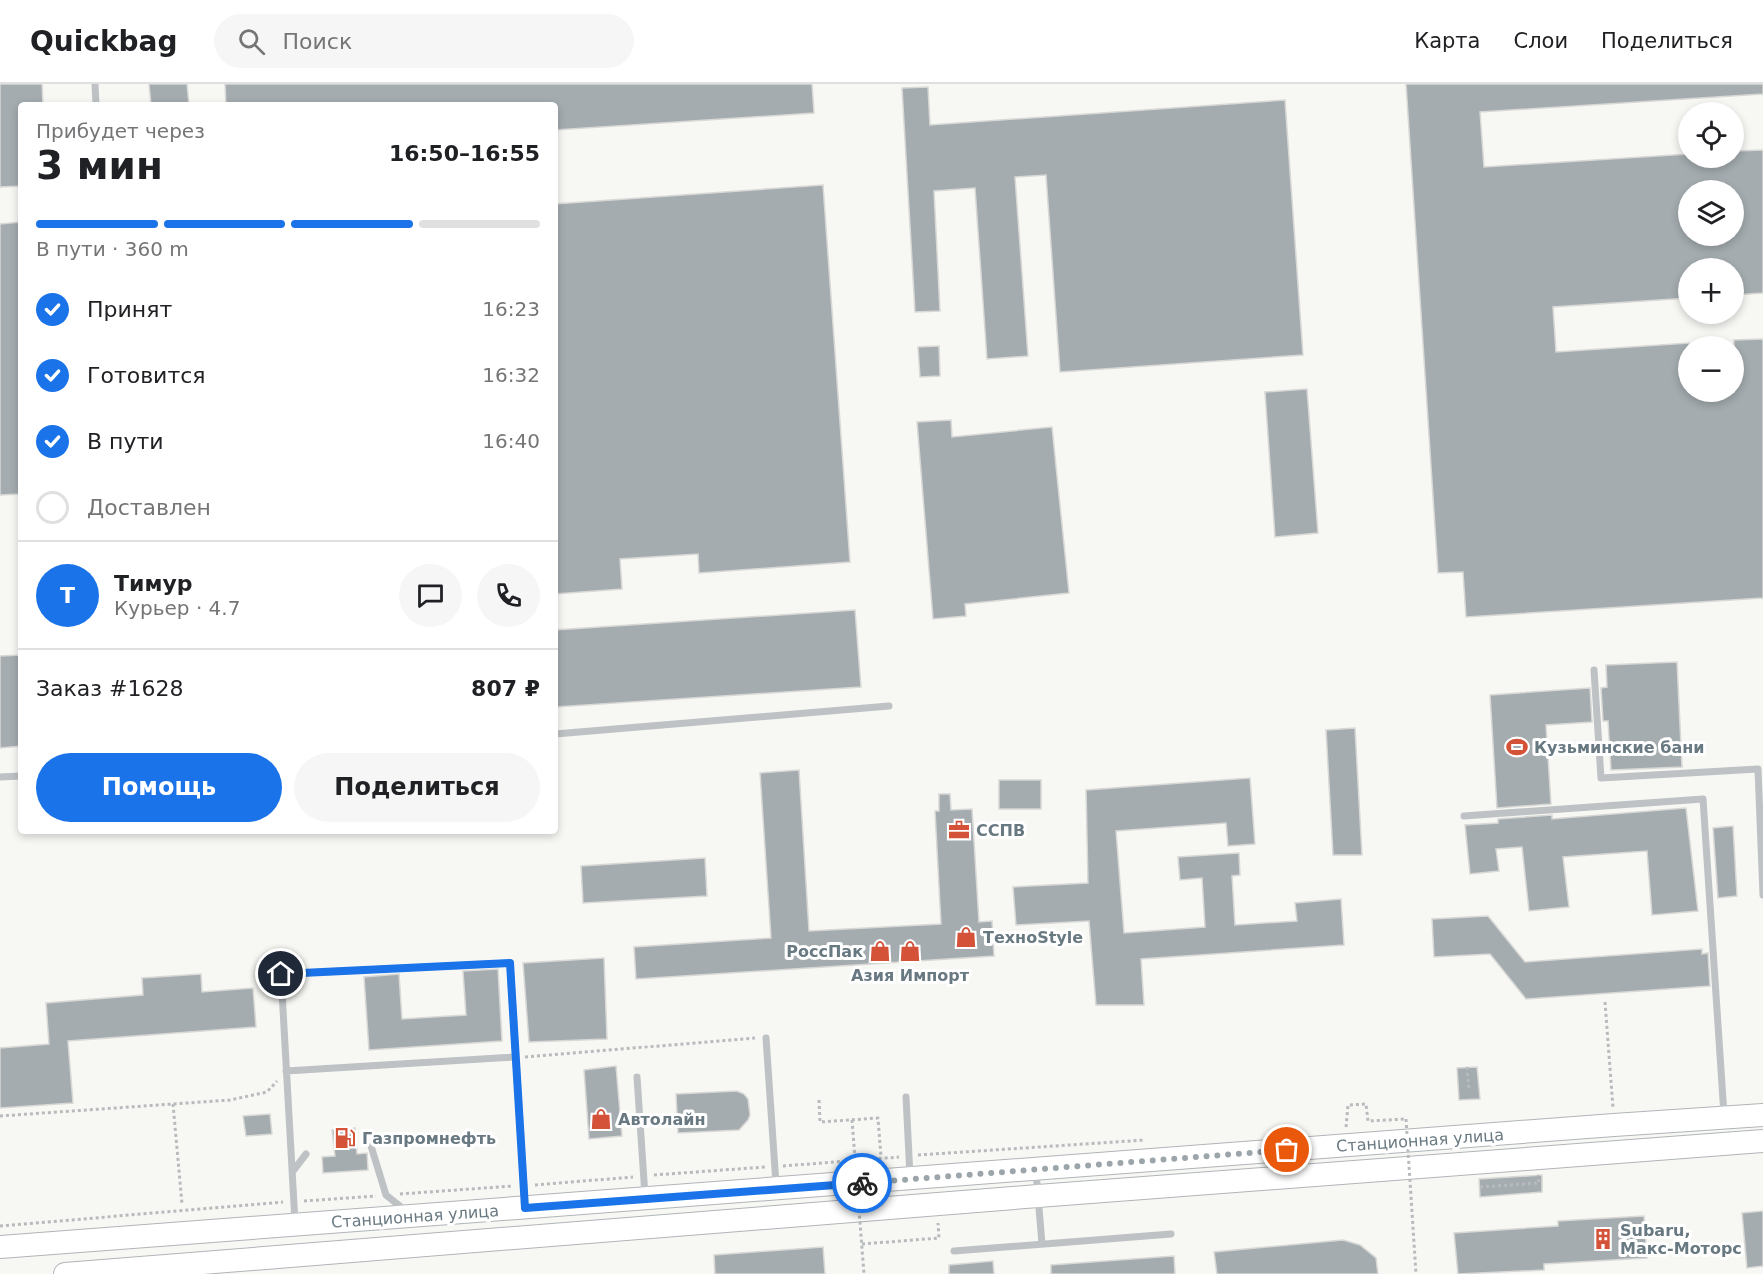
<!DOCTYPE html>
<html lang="ru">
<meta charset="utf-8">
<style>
body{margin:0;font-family:"DejaVu Sans",sans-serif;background:#f6f6f6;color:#202124;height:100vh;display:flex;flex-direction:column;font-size:22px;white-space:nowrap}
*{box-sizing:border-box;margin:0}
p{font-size:20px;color:#757577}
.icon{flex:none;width:33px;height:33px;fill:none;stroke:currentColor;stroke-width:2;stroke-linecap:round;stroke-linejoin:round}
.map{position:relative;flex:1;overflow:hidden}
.drawer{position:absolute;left:18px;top:18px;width:540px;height:732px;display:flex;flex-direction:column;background:#fff;border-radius:6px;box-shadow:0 3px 9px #0003}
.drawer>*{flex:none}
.tools{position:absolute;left:1678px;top:18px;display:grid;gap:12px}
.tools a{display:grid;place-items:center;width:66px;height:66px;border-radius:50%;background:#fff;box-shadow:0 3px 9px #0003;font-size:30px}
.pin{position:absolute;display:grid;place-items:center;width:51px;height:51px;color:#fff;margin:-26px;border:3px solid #fff;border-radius:50%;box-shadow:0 2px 6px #0007}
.courier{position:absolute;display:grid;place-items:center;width:60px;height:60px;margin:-30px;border:4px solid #1a73e8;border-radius:50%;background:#fff;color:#222;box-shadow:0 2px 8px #0007}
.head em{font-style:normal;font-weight:700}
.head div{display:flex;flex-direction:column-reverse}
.head{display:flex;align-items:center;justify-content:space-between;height:102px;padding:0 18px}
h1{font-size:39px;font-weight:700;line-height:45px}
.bar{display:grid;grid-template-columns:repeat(4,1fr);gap:9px 6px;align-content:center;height:72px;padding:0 18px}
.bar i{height:8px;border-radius:4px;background:#e0e0e0}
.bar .on{background:#1a73e8}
.bar p{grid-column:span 4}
.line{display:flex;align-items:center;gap:15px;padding:0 18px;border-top:2px solid #e0e0e0}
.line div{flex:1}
.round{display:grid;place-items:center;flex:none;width:63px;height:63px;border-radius:32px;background:#f6f6f6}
ol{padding:0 18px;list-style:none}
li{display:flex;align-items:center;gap:18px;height:66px}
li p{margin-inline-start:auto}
li .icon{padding:6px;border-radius:50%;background:#1a73e8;color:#fff;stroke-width:4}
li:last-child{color:#757577}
li i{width:33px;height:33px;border:3px solid #e0e0e0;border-radius:50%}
.action{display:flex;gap:12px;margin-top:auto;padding:12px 18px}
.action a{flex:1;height:69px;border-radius:36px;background:#1a73e8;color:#fff;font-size:24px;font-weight:700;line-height:69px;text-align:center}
.action a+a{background:#f6f6f6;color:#202124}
header{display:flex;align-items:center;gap:36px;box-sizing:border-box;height:84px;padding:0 30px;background:#fff;border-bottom:2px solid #e0e0e0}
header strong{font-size:28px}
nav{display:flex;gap:33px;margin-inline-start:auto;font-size:21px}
.search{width:420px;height:54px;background:#f6f6f6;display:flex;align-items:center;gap:15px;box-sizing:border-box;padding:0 21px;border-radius:33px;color:#757577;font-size:22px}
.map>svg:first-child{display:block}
.building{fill:#a4acb0;stroke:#d8d8d6;stroke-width:1.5;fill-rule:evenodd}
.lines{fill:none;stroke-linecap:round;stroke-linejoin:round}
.primary-casing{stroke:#b0b5b8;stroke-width:24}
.path{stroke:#b8bbbd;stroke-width:3;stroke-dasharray:3 3;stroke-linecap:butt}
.service{stroke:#bec2c5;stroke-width:7}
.primary{stroke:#fff;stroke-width:22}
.path-bridge{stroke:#b8bbbd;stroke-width:3;stroke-dasharray:3 3;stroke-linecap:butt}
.done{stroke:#9ba5aa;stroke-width:6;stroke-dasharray:0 10.8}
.route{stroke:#1a73e8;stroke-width:8}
.labels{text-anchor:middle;stroke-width:6;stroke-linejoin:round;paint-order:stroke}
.poi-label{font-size:16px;font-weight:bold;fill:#697982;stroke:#fff;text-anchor:start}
.street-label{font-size:16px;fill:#697982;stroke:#fff}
</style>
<header>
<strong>Quickbag</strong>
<div class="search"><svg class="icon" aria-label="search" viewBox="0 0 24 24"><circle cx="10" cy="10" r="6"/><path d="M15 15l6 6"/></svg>Поиск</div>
<nav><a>Карта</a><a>Слои</a><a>Поделиться</a></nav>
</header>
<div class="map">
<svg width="1763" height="1190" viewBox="0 0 1763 1190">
<rect width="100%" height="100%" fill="#f7f7f4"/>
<!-- building -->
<path class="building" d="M0 0H42L43 21H21V102L0 103Z
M149 0H187L189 21H151Z
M225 0H812L814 29 555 46V21H226Z
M1406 0H1763V10L1480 28 1484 83 1689 70V74H1734V67L1763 66V209L1734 211V184H1689V214L1553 223 1556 268 1689 259V308H1734V256L1763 255V514L1466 533 1463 488 1438 489ZM1689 106H1734V152H1689Z
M928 3 930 41 1285 16 1303 271 1060 288 1046 91 1015 93 1028 272 987 275 975 104 934 107 940 227 915 228 902 4Z
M823 101 850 478 699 489 698 470 620 475 622 505 555 510V120Z
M21 138V410L0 411V140Z
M939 262 940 292 920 293 918 263Z
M1307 305 1318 449 1275 453 1265 308Z
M951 336 952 353 1052 343 1069 509 965 520 966 532 933 535 917 338Z
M855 526 861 603 555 623V546Z
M21 571V662L0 664V572Z
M1677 578 1682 683 1611 686 1608 637H1603L1601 604 1607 603 1606 581Z
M1590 604 1592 638 1546 641 1551 720 1497 724 1490 611Z
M1355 644 1362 771H1333L1326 646Z
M799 686 809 847 941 840 935 727H939V710H950L951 726 972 725 979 838 992 837 994 872 636 895 634 863 771 854 760 689Z
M1250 694 1255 760 1228 762 1226 739 1116 747 1124 849 1205 843 1202 794 1180 796 1178 773 1239 769 1240 791 1232 792 1235 841 1297 837 1295 819 1341 815 1344 861 1141 875 1144 921H1096L1089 837 1016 841 1013 803 1088 799 1086 706Z
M999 696H1041V725H999Z
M1686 724 1698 827 1652 831 1647 767 1563 773 1569 823 1529 827 1522 763 1496 765 1499 787 1470 790 1465 741 1498 739V735L1552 731V735Z
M1733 742 1737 812 1718 814 1713 744Z
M705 774 707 812 583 819 581 782Z
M1488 832 1525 878 1702 865V870L1708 869 1710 902 1526 915 1490 870 1434 873 1432 835Z
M604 874 607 955 529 958 523 879Z
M498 885 502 957 369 966 364 893 399 890 402 935 466 931 463 887Z
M201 890 202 908 253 904 256 943 68 957 73 1019 0 1024V964L49 960 46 919 143 911 142 894Z
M616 982 622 1052 589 1055 584 986Z
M1477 983 1480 1015 1459 1016 1457 984Z
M737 1007 744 1010 748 1015 750 1031 748 1036 739 1046 678 1049 676 1010Z
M270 1030 272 1050 246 1052 243 1032Z
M355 1044 357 1070 367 1069 368 1086 323 1089 322 1073 335 1072 332 1046Z
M1542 1091V1108L1480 1113 1479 1095Z
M1763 1127V1182L1747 1184 1742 1129Z
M1644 1132 1647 1174 1544 1180V1186L1458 1190 1454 1149 1558 1142V1137Z
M1343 1156 1360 1161 1376 1174 1378 1190H1217L1214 1168Z
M823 1163 825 1190H715L714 1171Z
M1174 1172 1175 1190H1051V1181Z
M993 1177 994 1190H949V1181Z"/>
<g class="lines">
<defs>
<path id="primary" d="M0 1163 1614 1041 1763 1031
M65 1190 1038 1112 1763 1057"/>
</defs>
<!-- primary casing -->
<use href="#primary" class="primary-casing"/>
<!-- path -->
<path class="path" d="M1605 918 1613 1024
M525 973 755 954
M1467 983 1469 1006
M819 1016 820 1038 878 1034 881 1073
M173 1020 182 1120
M0 1032 230 1016 267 1008 277 997
M1346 1043 1348 1021 1366 1020 1368 1037 1406 1035
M918 1071 1145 1056
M783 1082 899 1073
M654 1091 765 1083
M535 1101 633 1093
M1480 1103 1539 1099 1538 1091
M400 1110 513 1102
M304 1117 376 1112
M0 1142 283 1118
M862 1160 939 1154 938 1139"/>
<!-- service -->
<path class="service" d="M95 0 96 21
M1594 586 1601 694 1758 685 1763 811
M555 650 889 622
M0 693 21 692
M1464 732 1703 715 1724 1031
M766 954 776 1100
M286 987 514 973
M637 993 645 1112
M906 1013 910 1092
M371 1062 386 1111 406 1127
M293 1087 306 1070
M1036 1088 1042 1160
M295 1138 281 890 510 879 525 1121
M954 1167 1171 1150"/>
<!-- primary -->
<use href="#primary" class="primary"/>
<!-- path-bridge -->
<path class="path-bridge" d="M1406 1035 1416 1190
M852 1036 864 1190"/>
</g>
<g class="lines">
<!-- done -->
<path class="done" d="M862 1099 1287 1066"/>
<!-- route -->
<path class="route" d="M281 890 510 879 525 1124 862 1099"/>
</g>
<!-- icons -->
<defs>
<symbol id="stadium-bare" viewBox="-9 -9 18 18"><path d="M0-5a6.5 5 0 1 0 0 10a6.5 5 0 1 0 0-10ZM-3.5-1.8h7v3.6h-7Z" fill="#d35238" stroke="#fff" stroke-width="2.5" paint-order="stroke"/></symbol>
<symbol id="office-bare" viewBox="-9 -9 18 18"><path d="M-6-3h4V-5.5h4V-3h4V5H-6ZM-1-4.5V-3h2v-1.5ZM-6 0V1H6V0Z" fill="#d35238" stroke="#fff" stroke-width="2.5" paint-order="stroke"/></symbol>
<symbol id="shop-bare" viewBox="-9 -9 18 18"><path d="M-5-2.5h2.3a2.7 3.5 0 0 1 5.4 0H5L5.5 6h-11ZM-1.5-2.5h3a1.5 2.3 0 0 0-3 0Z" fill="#d35238" stroke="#fff" stroke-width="2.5" paint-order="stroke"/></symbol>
<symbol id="fuel-bare" viewBox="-9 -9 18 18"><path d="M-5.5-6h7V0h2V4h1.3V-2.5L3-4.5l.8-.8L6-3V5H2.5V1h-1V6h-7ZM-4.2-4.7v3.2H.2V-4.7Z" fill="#d35238" stroke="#fff" stroke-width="2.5" paint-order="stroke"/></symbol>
<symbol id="building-bare" viewBox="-9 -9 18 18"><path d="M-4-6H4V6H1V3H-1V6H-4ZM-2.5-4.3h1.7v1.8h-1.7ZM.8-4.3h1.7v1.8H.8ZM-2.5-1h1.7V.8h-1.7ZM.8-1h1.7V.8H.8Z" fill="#d35238" stroke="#fff" stroke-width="2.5" paint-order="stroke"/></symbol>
</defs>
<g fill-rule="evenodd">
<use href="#stadium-bare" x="1502" y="648" width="30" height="30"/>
<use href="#office-bare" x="944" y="731" width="30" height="30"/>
<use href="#shop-bare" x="951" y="838" width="30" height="30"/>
<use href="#shop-bare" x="865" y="852" width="30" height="30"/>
<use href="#shop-bare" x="895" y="852" width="30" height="30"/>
<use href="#shop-bare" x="586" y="1020" width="30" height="30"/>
<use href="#fuel-bare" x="330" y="1039" width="30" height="30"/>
<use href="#building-bare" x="1588" y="1140" width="30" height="30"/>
</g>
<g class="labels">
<!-- poi labels -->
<g class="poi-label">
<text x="1534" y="669">Кузьминские бани</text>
<text x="976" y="752">ССПВ</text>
<text x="983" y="859">ТехноStyle</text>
<text x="863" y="873" text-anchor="end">РоссПак</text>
<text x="910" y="897" text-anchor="middle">Азия Импорт</text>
<text x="618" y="1041">Автолайн</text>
<text x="362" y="1060">Газпромнефть</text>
<text x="1620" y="1152">Subaru,<tspan x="1620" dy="18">Макс-Моторс</tspan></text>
</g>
<!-- street labels -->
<g class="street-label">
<text transform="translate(1420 1056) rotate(-4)" y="6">Станционная улица</text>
<text transform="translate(415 1132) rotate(-4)" y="6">Станционная улица</text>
</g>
</g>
</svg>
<div class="tools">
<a><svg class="icon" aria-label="locate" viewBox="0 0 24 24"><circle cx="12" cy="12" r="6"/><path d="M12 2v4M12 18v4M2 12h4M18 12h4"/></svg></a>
<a><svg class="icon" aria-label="layers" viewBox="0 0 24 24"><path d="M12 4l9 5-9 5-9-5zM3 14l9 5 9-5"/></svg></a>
<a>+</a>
<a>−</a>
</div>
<div class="pin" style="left:1287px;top:1066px;background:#ea580c"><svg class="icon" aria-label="bag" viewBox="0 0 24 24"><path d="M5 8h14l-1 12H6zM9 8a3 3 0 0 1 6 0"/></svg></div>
<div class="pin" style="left:281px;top:890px;background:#1f2937"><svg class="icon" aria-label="home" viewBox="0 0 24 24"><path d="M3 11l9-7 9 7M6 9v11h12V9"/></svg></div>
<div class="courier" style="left:862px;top:1099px"><svg class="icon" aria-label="bike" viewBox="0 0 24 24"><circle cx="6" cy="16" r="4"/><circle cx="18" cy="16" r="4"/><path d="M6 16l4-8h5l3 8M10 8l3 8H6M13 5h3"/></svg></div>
<section class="drawer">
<div class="head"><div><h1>3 мин</h1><p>Прибудет через</p></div><em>16:50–16:55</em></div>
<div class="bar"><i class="on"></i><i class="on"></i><i class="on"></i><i></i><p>В пути · 360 m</p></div>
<ol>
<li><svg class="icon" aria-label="check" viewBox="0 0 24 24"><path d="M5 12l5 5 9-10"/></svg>Принят<p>16:23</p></li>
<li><svg class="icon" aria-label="check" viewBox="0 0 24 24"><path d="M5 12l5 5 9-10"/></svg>Готовится<p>16:32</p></li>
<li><svg class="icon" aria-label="check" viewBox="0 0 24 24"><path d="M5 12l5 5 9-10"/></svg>В пути<p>16:40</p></li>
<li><i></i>Доставлен</li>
</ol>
<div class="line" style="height:108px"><b class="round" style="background:#1a73e8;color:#fff">Т</b><div><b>Тимур</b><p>Курьер · 4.7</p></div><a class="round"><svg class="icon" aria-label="chat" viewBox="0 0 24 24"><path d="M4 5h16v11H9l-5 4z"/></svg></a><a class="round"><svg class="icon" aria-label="phone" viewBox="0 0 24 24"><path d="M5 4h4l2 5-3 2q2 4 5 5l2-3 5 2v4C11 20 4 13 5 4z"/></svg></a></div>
<div class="line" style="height:78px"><div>Заказ #1628</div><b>807 ₽</b></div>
<div class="action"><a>Помощь</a><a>Поделиться</a></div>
</section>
</div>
